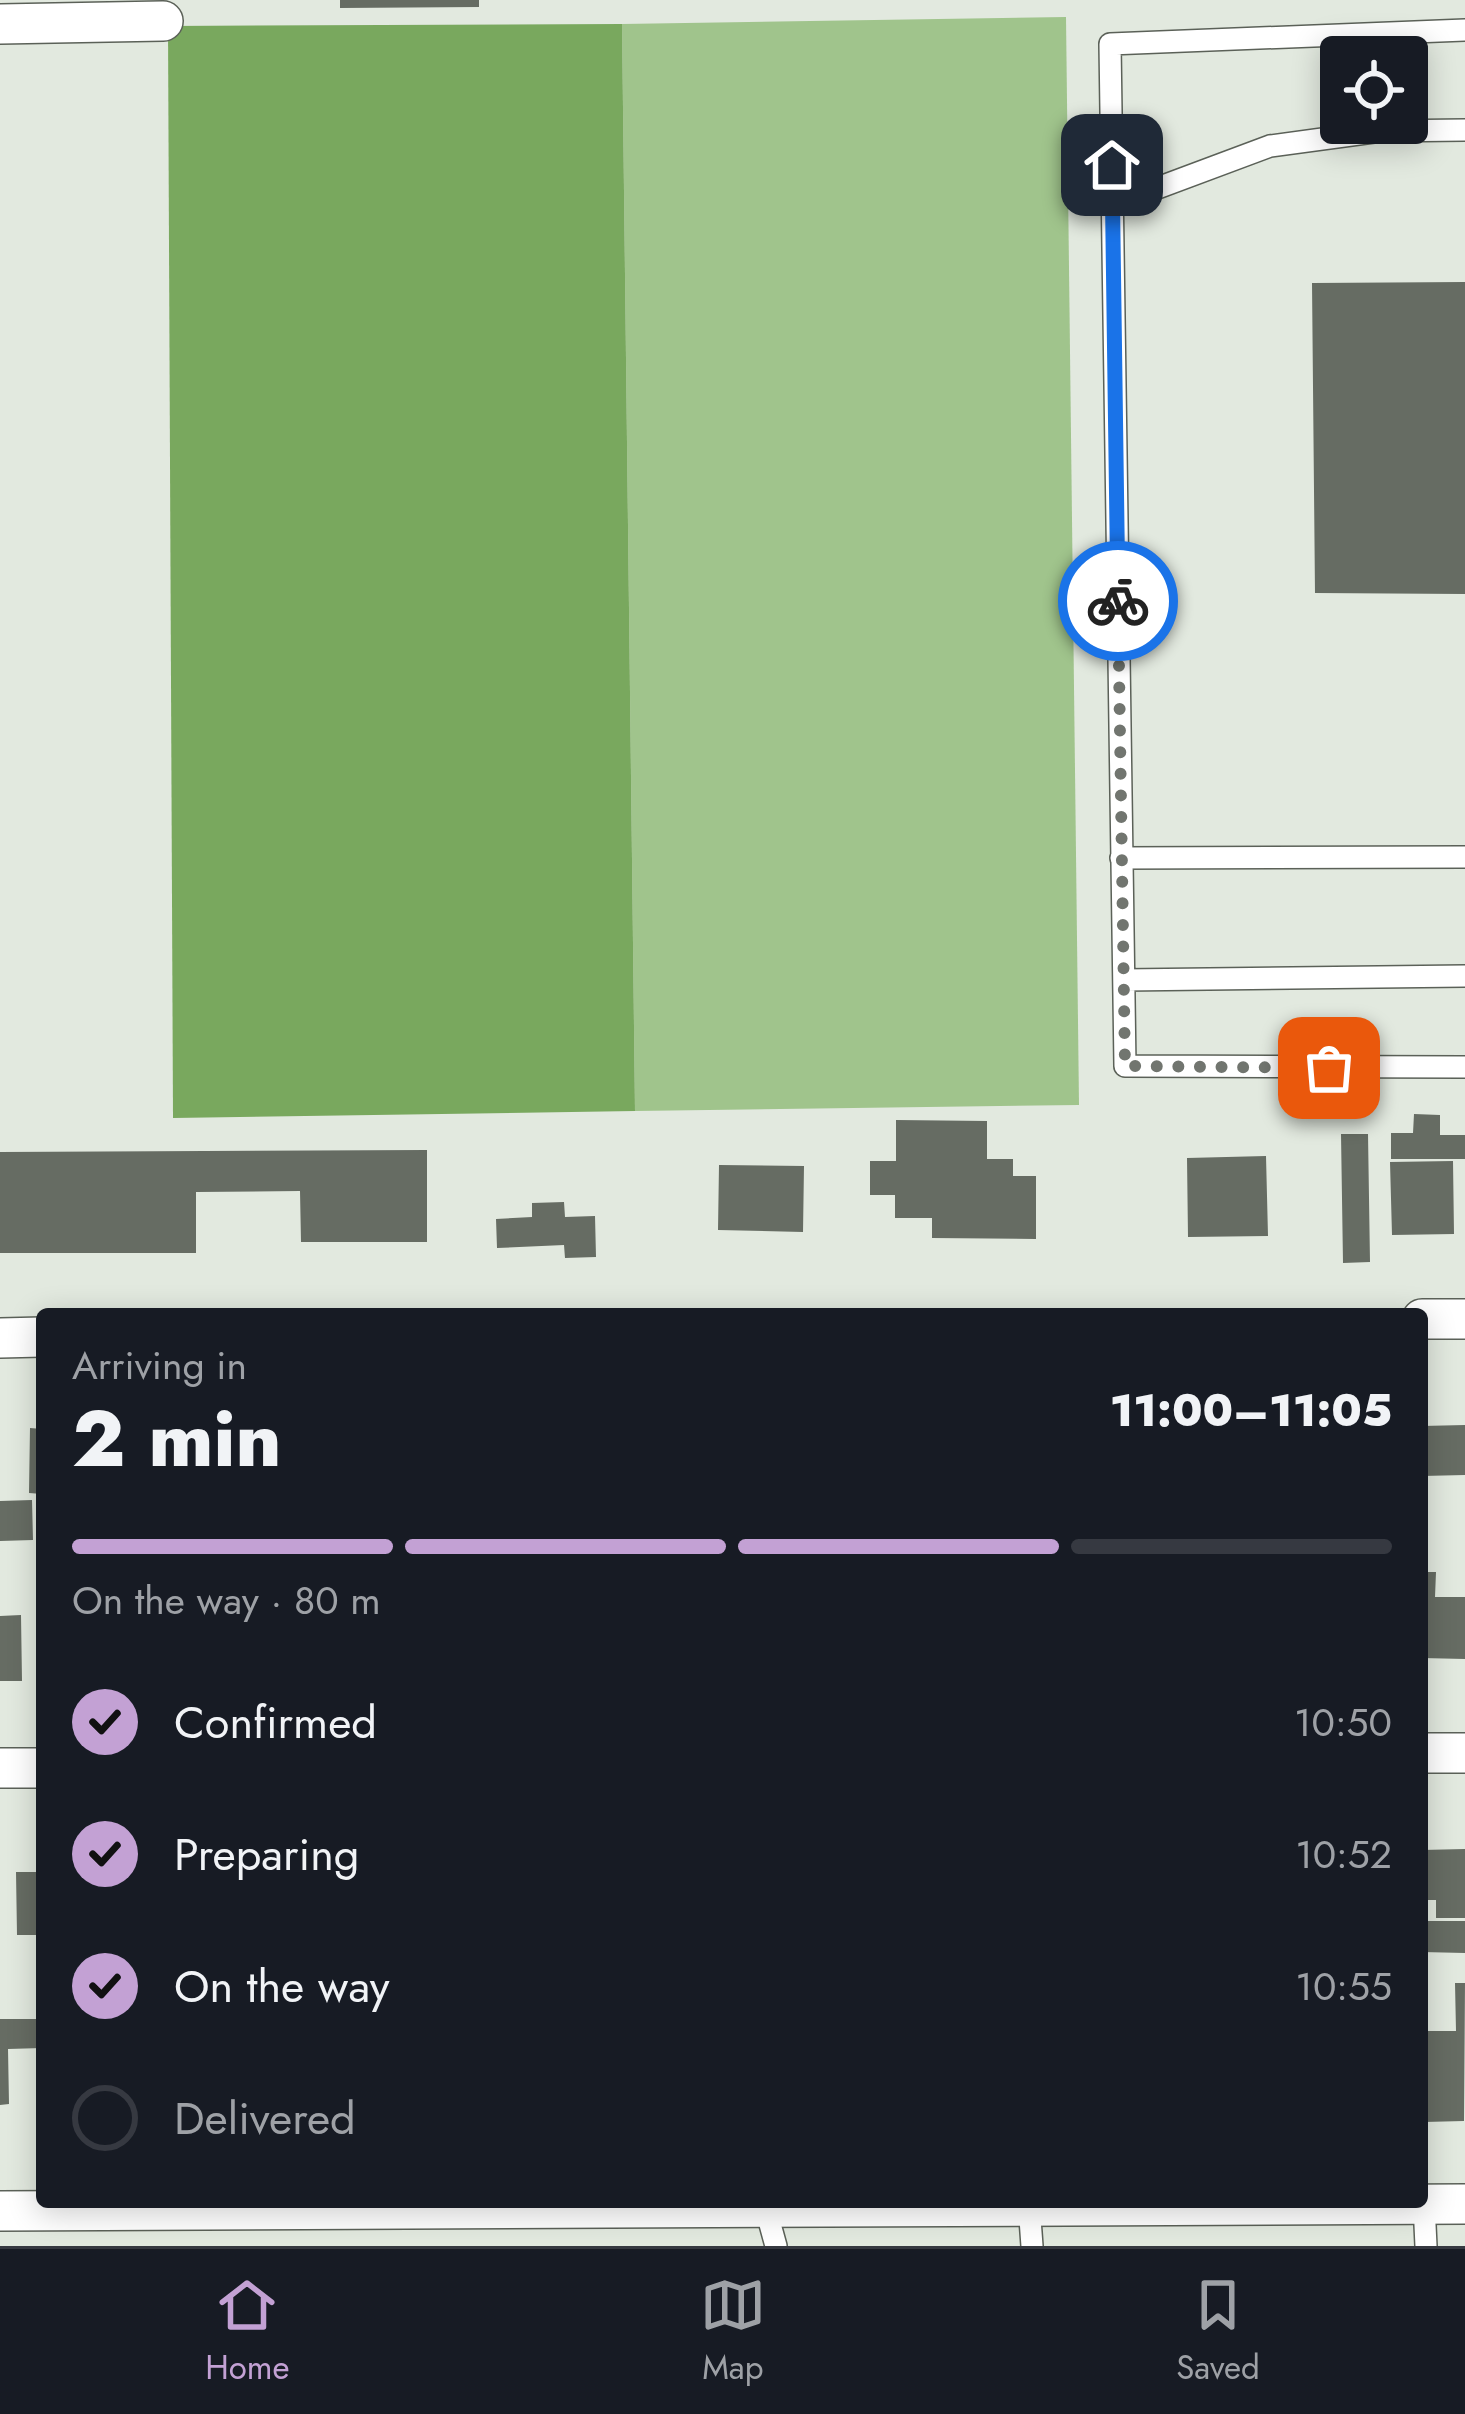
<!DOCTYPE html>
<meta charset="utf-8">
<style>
body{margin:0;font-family:Jost,sans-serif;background:#20242c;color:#f1f3f6;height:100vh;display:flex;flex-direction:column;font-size:45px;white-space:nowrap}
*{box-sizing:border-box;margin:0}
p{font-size:39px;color:#9ea1a6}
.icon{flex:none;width:66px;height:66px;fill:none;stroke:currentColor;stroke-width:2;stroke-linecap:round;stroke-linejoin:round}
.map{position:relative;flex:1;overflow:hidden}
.drawer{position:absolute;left:36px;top:1308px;width:1392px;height:900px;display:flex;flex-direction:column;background:#171b24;border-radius:12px;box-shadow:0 6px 30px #0003}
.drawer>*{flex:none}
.buttons{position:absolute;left:1320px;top:36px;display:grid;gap:24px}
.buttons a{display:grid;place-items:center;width:108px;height:108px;border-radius:12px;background:#171b24;box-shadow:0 6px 30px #0003;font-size:60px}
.pin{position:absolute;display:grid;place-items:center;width:102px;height:102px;color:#fff;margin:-51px;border-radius:24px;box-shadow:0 6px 18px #0006}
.courier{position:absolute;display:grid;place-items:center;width:120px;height:120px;margin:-60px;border:9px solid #1a73e8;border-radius:50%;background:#fff;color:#222;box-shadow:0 3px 15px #0007}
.head em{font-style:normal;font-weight:800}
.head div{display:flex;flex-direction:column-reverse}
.head{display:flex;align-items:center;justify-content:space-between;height:204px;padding:0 36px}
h1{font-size:78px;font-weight:800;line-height:90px}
.bar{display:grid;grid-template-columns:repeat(4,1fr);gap:18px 12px;align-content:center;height:144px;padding:0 36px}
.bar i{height:15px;border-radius:9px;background:#363941}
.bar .active{background:#c3a1d4}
.bar p{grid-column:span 4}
ol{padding:0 36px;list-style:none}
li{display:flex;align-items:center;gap:36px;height:132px}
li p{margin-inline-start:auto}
li .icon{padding:12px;border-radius:50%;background:#c3a1d4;color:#111;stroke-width:4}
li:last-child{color:#9ea1a6}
li i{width:66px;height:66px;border:6px solid #363941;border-radius:50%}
.dock{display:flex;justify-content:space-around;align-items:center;height:168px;border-top:3px solid #363941;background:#171b24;font-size:33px;color:#9ea1a6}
.dock a{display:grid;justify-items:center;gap:6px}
.dock .active{color:#c3a1d4}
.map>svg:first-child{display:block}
.green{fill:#a0c48c}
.water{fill:#79a85e}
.building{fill:#666c63}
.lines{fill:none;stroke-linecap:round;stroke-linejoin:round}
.service-casing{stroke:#5b6158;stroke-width:24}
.minor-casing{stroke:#5b6158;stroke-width:42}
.service{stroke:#fff;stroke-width:21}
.minor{stroke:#fff;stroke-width:39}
.done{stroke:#71756f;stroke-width:12;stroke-dasharray:0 21.6}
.route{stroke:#1a73e8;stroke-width:15}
</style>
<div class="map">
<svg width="1465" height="2246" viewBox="0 0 1465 2246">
<rect width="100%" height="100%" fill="#e2e9df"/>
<!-- green -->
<path class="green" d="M1066 17 1079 1105 635 1111 622 24Z"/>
<!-- water -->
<path class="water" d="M622 24 635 1111 173 1118 168 26Z"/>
<!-- building -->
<path class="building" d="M340 0H479V7L340 8Z
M1465 282V594L1315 593 1312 283Z
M1414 1114 1440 1115V1135H1465V1159H1391V1133H1413Z
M896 1120 987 1121V1159H1013V1176H1036V1239L932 1238V1218H895V1195H870V1161H896Z
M1341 1134H1368L1370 1262 1343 1263Z
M427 1150V1242H301L300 1191 196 1192V1253H0V1152Z
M1266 1156 1268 1236 1188 1237 1187 1158Z
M1453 1161 1454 1234 1392 1235 1390 1162Z
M719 1165 804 1166 803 1232 718 1230Z
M564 1202 565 1217 595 1216 596 1257 565 1258 564 1245 497 1248 496 1219 532 1217V1203Z
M1465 1425V1475L1422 1476V1426Z
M30 1428 42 1429V1494L29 1493Z
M32 1500 33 1540 0 1541V1501Z
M1422 1572H1436L1435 1597H1465V1659L1422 1658Z
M21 1615 22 1681H0V1616Z
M1465 1849V1918H1436V1900H1422V1850Z
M16 1872H42V1935H17Z
M1422 1921H1465V1953L1422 1952Z
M1455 1983H1465L1464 2121 1424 2122 1423 2031H1456Z
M0 2019H42V2048L8 2049 9 2104 0 2105Z"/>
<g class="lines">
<defs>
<path id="service" d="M1465 30 1110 44 1125 1066 1465 1067
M1112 205 1270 146 1381 131 1465 130
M1121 858 1465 857
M1124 980 1465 976
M1424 2204 1426 2246
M1029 2205 1032 2246
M765 2206 776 2246"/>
<path id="minor" d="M0 24 163 21
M1422 1319H1465
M0 1338 42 1337
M1422 1753H1465
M0 1768H42
M0 2211 1465 2204"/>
</defs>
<!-- service casing -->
<use href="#service" class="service-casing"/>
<!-- minor casing -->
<use href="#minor" class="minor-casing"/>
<!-- service -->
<use href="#service" class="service"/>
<!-- minor -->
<use href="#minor" class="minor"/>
</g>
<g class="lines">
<!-- done -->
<path class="done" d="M1118 601 1125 1066 1329 1068"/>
<!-- route -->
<path class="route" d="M1112 165 1118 601"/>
</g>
</svg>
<div class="buttons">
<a><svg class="icon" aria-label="locate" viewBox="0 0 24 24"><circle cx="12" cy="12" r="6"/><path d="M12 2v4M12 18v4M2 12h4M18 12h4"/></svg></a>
</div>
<div class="pin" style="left:1329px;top:1068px;background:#ea580c"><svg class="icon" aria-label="bag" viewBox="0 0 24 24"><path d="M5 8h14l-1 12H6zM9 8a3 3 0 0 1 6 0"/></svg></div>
<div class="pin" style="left:1112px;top:165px;background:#1f2937"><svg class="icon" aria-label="home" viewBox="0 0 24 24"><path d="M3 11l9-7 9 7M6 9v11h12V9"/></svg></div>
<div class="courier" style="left:1118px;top:601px"><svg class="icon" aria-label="bike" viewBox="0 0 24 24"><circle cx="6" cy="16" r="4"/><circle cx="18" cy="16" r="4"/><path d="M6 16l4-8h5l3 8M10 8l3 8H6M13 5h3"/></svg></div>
<section class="drawer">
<div class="head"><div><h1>2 min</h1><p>Arriving in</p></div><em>11:00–11:05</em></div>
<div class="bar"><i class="active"></i><i class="active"></i><i class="active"></i><i></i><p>On the way · 80 m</p></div>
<ol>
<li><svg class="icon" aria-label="check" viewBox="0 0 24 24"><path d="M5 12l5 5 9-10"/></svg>Confirmed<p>10:50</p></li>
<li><svg class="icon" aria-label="check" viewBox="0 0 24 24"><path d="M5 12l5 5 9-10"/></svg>Preparing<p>10:52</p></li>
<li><svg class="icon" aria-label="check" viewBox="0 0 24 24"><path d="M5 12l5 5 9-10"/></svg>On the way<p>10:55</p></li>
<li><i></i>Delivered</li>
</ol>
</section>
</div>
<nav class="dock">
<a class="active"><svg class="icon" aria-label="home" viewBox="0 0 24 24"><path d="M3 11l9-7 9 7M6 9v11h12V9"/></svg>Home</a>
<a><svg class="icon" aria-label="map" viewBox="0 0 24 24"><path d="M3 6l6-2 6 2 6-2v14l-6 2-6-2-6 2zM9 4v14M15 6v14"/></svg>Map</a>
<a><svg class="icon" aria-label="saved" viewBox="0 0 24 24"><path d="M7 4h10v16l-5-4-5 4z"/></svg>Saved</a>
</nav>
